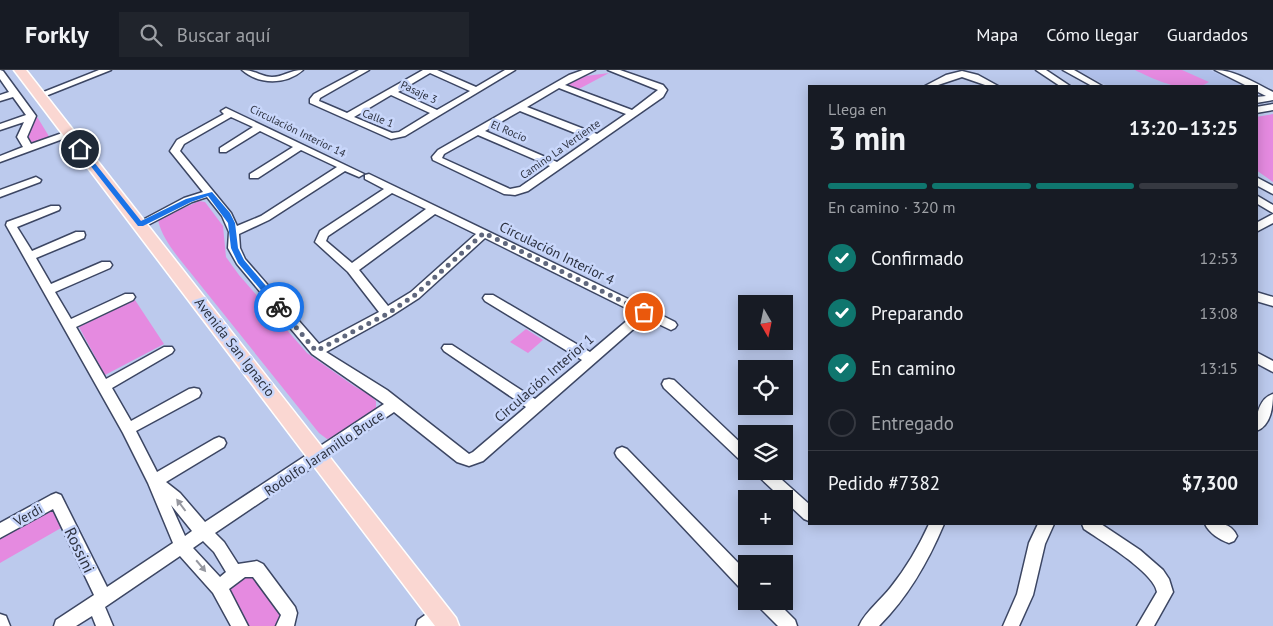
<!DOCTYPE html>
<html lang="es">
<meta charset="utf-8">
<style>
body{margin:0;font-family:"PT Sans",sans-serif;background:#20242c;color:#f1f3f6;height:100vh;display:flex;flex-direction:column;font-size:19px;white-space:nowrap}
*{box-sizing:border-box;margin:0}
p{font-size:16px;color:#9ea1a6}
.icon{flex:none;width:28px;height:28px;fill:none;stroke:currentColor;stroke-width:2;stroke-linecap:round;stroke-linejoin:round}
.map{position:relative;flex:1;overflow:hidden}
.details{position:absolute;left:808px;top:15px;width:450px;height:440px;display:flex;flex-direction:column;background:#171b24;border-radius:0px;box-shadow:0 2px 12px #0003}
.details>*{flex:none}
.needle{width:32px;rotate:171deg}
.controls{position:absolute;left:738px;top:225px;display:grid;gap:10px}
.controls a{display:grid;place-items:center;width:55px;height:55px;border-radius:0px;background:#171b24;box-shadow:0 2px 12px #0003;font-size:25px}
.pin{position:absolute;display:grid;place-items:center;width:42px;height:42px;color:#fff;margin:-21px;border:2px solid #fff;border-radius:50%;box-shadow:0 1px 5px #0007}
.courier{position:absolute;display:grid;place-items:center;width:50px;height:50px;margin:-25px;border:4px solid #1a73e8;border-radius:50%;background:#fff;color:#222;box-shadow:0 1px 6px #0007}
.head em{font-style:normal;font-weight:600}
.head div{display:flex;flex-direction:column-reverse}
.head{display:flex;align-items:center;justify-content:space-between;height:85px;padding:0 20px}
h1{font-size:32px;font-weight:600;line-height:38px}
.bar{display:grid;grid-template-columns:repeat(4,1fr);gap:8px 5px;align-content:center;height:60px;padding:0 20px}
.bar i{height:6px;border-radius:4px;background:#363941}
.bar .on{background:#0f766e}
.bar p{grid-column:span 4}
.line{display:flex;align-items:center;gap:12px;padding:0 20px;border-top:1px solid #363941}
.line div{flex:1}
ol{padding:0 20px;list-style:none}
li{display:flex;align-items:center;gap:15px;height:55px}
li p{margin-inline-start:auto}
li .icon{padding:5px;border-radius:50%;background:#0f766e;color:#fff;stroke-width:4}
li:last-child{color:#9ea1a6}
li i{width:28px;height:28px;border:2px solid #363941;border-radius:50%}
header{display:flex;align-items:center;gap:30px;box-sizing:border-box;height:70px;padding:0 25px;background:#171b24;border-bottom:1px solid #363941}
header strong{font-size:24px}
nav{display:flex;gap:28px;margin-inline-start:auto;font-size:18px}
.search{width:350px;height:45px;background:#20242c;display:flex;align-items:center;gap:12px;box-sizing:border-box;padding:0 18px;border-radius:0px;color:#9ea1a6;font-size:19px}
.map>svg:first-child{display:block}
.built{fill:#b0c0ea}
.green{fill:#e58ae0}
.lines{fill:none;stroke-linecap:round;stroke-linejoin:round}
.minor-casing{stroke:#3c4663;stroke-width:3}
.major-casing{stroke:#fff;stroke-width:3}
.minor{fill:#fff;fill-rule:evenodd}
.major{fill:#fad7d2;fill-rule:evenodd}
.oneway{fill:#9698a0}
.route{fill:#1a73e8}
.done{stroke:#5f677d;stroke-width:5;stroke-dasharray:0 9}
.labels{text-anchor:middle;stroke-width:5;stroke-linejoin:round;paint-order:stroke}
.far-street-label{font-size:11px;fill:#2d3240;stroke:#c9d7fb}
.street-label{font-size:14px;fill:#2d3240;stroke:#c9d7fb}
.near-street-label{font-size:16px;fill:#2d3240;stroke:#c9d7fb}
</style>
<header>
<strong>Forkly</strong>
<div class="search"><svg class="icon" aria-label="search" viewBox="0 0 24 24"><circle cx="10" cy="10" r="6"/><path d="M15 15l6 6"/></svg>Buscar aquí</div>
<nav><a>Mapa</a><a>Cómo llegar</a><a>Guardados</a></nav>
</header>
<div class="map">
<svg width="1273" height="556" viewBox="0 0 1273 556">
<rect width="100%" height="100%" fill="#bccaed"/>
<!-- built -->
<path class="built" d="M1076 0H1209L1245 16H1108Z"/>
<!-- green -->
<path class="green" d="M1135 0H1182L1209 12C1189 26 1155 10 1135 0Z
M609 3 577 20 564 14 586 6Z
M1273 44V112L1256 100V47Z
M36 45 50 68 31 73 28 65Z
M199 131 205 132 223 156 226 187 239 205 307 283 354 316 370 325 376 331V340L337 367 327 369 319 363 190 202C178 187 162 169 158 150Z
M135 230 164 274 105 305 79 257Z
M526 259 543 270 528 283 510 272Z
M52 438 61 458 0 493V468Z
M248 499 289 543 284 556H240L219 517Z"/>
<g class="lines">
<defs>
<path id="minor" d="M0 0 3 1 36 46 27 67 31 74 68 61 71 62V66L0 92V86L23 77 17 67 24 52 0 60V54L26 45 13 27 0 31V25L9 22 0 9Z
M99 0H111L43 27 40 28 36 25Z
M242 0C255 0 262 7 272 7 283 7 290 0 303 0 286 15 259 15 242 0Z
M359 0H369L320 28 319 31 347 43 423 0H437L476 17 505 0H515L405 66 391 69 310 33V29L314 24ZM430 3 470 21 437 40 398 22ZM391 25 430 43 399 62 392 63 354 47Z
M583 0H595L565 15 632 40 658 20 608 0H620L663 15 667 20 663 27 528 121 515 125 504 124 433 90 432 87 438 80 569 5ZM559 18 626 44 597 64 527 37ZM520 41 590 69 557 92 485 61ZM478 65 550 96 520 117 510 119 442 88 444 84Z
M1036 0H1046L1070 16H1060Z
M1063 0H1074L1102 16H1092Z
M1215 0C1235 0 1255 13 1273 22V30L1256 33V27L1266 26 1256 21V16H1247Z
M962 1 978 5 998 16H988L962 7 935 16H925L946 5Z
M1273 34V40L1256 43V37Z
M226 38 364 104 359 107 345 101 269 150 239 164 240 178 245 189 319 274 379 242 348 202 315 172 320 161 384 119 365 109V105L369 104 649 239 675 252 677 255 675 258 671 260 646 248 483 391 469 396 457 392 394 342 215 463 224 472 238 494 257 491 263 494 295 537 297 543 294 556H276L281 545 253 507H245L229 519 248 556H231L213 523 180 486 105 537 113 556H96L92 546 76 556H54L56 550 94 525 53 439 0 468V453L51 425 56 423 61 425 107 517 173 473 148 413 123 363 6 155 7 152 51 136H59L60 138 59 140 17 157 32 181 76 162H84L85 165 84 168 36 188 51 214 102 192H110L112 195 110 198 55 222 71 249 125 224H133L135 227 133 230 76 257 106 309 164 277H172L174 280 172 283 112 318 131 351 189 319 194 318 199 319 201 323 199 327 136 361 157 402 214 369 219 367 224 369 226 373 224 377 166 412 180 423 205 452 384 334 312 284 237 194 228 178 229 162 222 146 207 127 192 132 144 157 140 158 135 154 184 128 203 122 170 81 177 70 224 44 221 41ZM231 47 253 57 220 78V82H226L260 61 293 77 250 104V108H258L301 80 337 97 261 146 237 156 231 143 180 81 184 74ZM392 123 426 139 352 193 326 171 328 166ZM435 144 476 164 411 222 388 236 359 200ZM485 168 636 243 590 282 493 225H485L483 228 485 231 582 290 535 329 452 275H444L442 278 444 281 526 337 473 382 469 384 387 320 326 282 391 246 419 228ZM171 435 192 461 185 466ZM203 471 214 482 226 502 220 507 193 478Z
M36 107 41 110 40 112 0 127V120Z
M1256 107 1273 116V124L1256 115Z
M1256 125 1273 135V143L1256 133Z
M1273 144V153L1256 162V153Z
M1256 222 1273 227V236L1256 231Z
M1256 282 1273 291V302L1256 293Z
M669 309 674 310 746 378V393L741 391 664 318 662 314 664 310Z
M1273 324C1273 336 1271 356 1256 361 1256 347 1258 329 1273 324Z
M622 377 627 379 746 501V520L740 518 617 387 615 383 617 379Z
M755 401H772L809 434V451L804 449 757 405Z
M929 454H944C928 492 908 527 879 556H859C865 542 881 530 891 517 906 498 919 476 929 454Z
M1038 454H1054L1045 474 1033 525 1019 556H1003L1017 524 1029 473Z
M1082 454H1101L1140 480 1163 500 1169 509 1173 522 1154 556H1137L1157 522C1154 502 1100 470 1084 459Z
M1205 454C1218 453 1231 452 1237 466L1234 471 1229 473C1220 470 1209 463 1205 454Z
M757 531H776L795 550 797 556H778L759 537Z
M439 535 445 537 447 543 445 549 436 556H416L418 550Z
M0 544 6 546 10 556H0Z"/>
<path id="major" d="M14 0H26L456 548 459 556H435Z"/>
</defs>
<!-- minor casing -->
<use href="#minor" class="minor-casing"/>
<!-- major casing -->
<use href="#major" class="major-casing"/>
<!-- minor -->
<use href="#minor" class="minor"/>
<!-- major -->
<use href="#major" class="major"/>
</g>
<!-- one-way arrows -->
<defs><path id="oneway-solid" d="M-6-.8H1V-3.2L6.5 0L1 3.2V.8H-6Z" transform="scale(1.25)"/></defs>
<g class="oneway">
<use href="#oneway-solid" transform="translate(181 435) rotate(-127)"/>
<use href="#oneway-solid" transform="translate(201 496) rotate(50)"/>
</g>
<!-- route -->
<path class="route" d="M78 77H82L141 151 186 129 212 122 230 143 235 153 238 178 244 190 282 235V239H277L238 193 231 178 228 153 208 126 191 132 143 156H138L78 80Z"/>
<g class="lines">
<!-- done -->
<path class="done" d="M279 237 316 281 387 244 415 225 484 163 644 242"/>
</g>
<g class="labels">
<!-- far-street labels -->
<g class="far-street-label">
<text transform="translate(419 22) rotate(25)" y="4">Pasaje 3</text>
<text transform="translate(378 48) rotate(21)" y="4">Calle 1</text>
<text transform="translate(298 61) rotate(26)" y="4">Circulación Interior 14</text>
<text transform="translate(509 61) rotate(23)" y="4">El Rocio</text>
<text transform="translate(560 79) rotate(-35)" y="4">Camino La Vertiente</text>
</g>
<!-- street labels -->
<g class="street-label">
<text transform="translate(557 183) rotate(26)" y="5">Circulación Interior 4</text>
<text transform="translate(235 277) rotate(52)" y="5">Avenida San Ignacio</text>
<text transform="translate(544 308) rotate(-41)" y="5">Circulación Interior 1</text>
<text transform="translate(324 383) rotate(-34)" y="5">Rodolfo Jaramillo Bruce</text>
<text transform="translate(28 445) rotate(-29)" y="5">Verdi</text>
</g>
<!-- near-street labels -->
<g class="near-street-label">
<text transform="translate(80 480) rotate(64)" y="6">Rossini</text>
</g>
</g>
</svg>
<div class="controls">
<a><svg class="needle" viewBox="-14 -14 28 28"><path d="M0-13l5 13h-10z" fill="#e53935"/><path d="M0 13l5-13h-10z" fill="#9ea1a6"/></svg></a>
<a><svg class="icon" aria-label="locate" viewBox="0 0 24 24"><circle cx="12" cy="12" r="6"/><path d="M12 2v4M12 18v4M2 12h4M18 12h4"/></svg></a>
<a><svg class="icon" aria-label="layers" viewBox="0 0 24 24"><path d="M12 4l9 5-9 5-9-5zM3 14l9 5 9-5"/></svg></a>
<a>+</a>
<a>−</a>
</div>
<div class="pin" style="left:644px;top:242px;background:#ea580c"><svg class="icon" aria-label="bag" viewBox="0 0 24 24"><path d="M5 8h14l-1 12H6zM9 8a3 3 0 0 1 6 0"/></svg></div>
<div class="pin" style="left:80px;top:79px;background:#1f2937"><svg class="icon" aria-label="home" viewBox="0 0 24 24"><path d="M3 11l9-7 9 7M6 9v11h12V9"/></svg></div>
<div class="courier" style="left:279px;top:237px"><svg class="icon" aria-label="bike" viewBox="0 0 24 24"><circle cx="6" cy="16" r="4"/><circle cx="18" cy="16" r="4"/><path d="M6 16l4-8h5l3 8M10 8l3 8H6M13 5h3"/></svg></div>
<section class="details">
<div class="head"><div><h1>3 min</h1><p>Llega en</p></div><em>13:20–13:25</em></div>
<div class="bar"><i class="on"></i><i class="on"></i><i class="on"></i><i></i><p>En camino · 320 m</p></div>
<ol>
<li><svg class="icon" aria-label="check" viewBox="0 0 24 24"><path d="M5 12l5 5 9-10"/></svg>Confirmado<p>12:53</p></li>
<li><svg class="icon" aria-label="check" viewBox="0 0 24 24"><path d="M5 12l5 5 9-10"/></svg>Preparando<p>13:08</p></li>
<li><svg class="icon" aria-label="check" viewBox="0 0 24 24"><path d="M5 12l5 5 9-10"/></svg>En camino<p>13:15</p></li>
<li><i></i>Entregado</li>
</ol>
<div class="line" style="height:65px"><div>Pedido #7382</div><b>$7,300</b></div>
</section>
</div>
